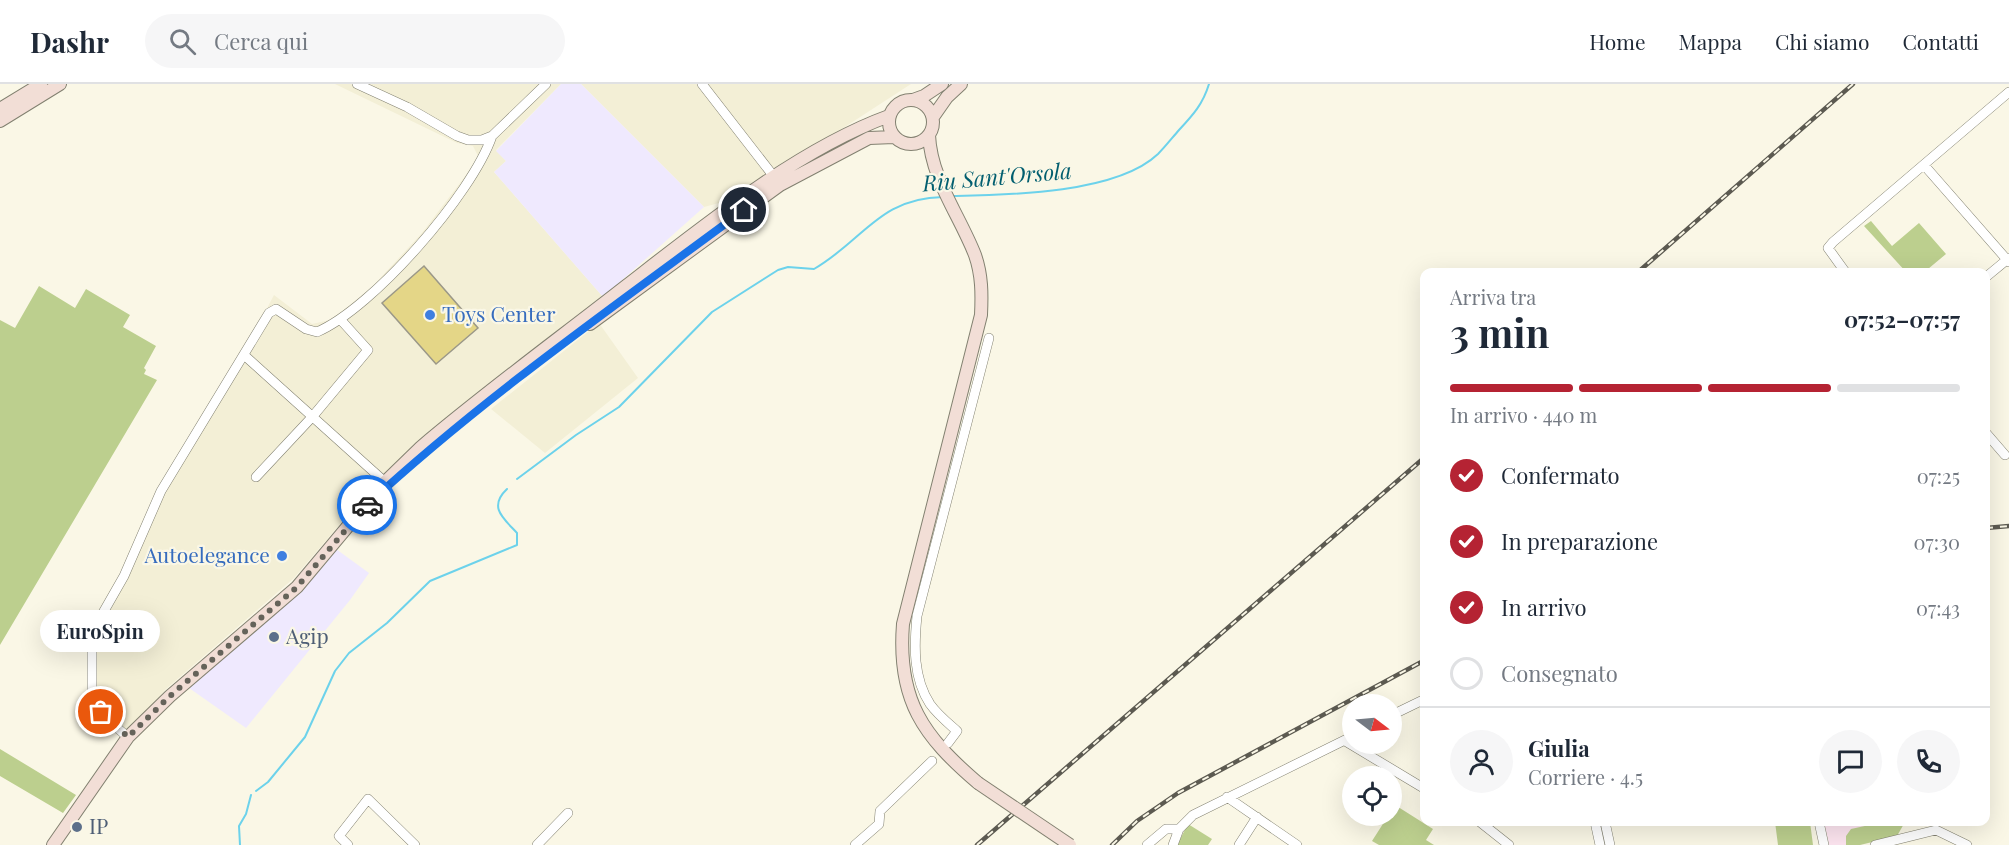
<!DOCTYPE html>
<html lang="it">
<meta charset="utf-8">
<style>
body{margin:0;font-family:"Playfair Display",serif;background:#f6f6f7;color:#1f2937;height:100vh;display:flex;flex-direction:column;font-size:22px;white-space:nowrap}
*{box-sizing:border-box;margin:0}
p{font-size:20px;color:#747a83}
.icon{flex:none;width:33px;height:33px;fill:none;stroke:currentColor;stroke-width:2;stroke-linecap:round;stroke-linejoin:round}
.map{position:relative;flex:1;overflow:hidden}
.details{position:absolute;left:1420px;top:184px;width:570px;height:558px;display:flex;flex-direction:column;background:#fff;border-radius:12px;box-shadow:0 6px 24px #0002}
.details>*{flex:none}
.needle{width:39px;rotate:106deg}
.buttons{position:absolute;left:1342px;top:610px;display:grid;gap:12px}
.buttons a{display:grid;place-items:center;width:60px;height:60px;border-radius:50%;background:#fff;box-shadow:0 6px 24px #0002;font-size:30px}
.pin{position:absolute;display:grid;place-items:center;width:51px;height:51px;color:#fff;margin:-26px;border:3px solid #fff;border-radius:50%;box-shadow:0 2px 6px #0007}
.courier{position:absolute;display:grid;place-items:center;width:60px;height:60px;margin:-30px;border:4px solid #1a73e8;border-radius:50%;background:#fff;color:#222;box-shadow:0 2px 8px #0007}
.bubble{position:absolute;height:42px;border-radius:21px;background:#fff;box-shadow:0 6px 24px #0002;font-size:20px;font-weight:700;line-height:42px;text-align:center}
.head em{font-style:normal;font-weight:700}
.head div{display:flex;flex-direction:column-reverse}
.head{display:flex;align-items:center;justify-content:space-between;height:102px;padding:0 30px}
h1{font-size:39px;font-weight:700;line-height:45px}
.bar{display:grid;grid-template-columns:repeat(4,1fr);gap:9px 6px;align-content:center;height:72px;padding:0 30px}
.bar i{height:8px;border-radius:4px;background:#e0e1e3}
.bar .active{background:#b52333}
.bar p{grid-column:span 4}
.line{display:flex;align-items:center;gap:15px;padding:0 30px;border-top:2px solid #e0e1e3}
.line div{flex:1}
.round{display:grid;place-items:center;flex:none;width:63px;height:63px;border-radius:32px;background:#f6f6f7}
ol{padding:0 30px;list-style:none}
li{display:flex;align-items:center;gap:18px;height:66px}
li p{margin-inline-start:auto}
li .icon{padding:6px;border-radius:50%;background:#b52333;color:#fff;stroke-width:4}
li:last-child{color:#747a83}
li i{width:33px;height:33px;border:3px solid #e0e1e3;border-radius:50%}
header{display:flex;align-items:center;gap:36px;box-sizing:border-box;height:84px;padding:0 30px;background:#fff;border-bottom:2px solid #e0e1e3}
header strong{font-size:28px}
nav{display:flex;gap:33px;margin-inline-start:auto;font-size:21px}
.search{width:420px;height:54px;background:#f6f6f7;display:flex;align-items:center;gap:15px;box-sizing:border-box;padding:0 21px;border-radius:33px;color:#747a83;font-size:22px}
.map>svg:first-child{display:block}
.built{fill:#f3efd6}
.industrial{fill:#efe9fe}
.education{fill:#fde5f0}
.green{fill:#bccf8e}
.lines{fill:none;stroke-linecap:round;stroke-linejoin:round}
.stream{stroke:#6cd2eb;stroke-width:2}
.building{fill:#e4d687;stroke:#9b9888;stroke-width:1.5}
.minor-casing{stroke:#828070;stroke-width:10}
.secondary-casing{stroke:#828070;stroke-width:14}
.minor{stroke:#fff;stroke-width:9}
.secondary{stroke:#f2ded6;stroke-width:12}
.rail-casing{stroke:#5c5a51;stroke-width:4.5}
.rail{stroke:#faf7e6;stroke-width:2;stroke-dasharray:7;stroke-linecap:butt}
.secondary-bridge-casing{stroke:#828070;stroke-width:14;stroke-linecap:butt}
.secondary-bridge{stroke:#f2ded6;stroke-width:12}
.done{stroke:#65635a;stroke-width:6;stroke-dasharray:0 10.8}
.route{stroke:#1a73e8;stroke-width:8}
.shop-dot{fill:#3f7fe0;stroke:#faf7e6;stroke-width:2}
.service-dot{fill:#5c6f8a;stroke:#faf7e6;stroke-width:2}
.labels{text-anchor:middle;stroke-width:4.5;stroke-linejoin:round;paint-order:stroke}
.shop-label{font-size:21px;fill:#366cbe;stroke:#faf7e6;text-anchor:start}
.service-label{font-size:21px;fill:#4e5e75;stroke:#faf7e6;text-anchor:start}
.water-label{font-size:22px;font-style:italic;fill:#025e6f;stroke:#faf7e6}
</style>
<header>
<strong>Dashr</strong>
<div class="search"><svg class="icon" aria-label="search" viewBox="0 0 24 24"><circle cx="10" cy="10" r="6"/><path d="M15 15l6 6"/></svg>Cerca qui</div>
<nav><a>Home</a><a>Mappa</a><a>Chi siamo</a><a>Contatti</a></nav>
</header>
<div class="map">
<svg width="2009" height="761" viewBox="0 0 2009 761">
<rect width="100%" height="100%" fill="#faf7e6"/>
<!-- built -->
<path class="built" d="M335 0H561L496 66 506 77 494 88 603 213 517 277 384 391 245 266 274 211 312 240 330 236 350 221 373 202 422 149 479 74 473 62 457 59Z
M581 0H911L734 115 704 123Z
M599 239 638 294 545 369 491 325Z
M244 277 377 397 294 494 166 605 128 649 106 631 95 607V551L162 409Z"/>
<!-- industrial -->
<path class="industrial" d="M561 0H581L704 123 603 213 494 88 506 77 496 67Z
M336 465 369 489 350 516 246 644 189 604 267 536Z"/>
<!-- education -->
<path class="education" d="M1824 738H1905L1854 761H1829Z"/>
<!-- green -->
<path class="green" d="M1871 137 1892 162 1919 139 1946 170 1928 185 1931 189H1907L1864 142Z
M39 202 75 224 86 205 130 231 123 243 156 262 144 284 146 286 144 290 157 296 0 561V236L15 244Z
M0 665 76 711 63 729 0 692Z
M1395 721 1433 745 1426 756 1434 761H1379L1372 757 1388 732H1392Z
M1775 738H1810L1813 761H1778Z
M1883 738H1905L1897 752 1860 761H1846V752L1851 745Z
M1188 740 1212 755 1208 761H1177Z"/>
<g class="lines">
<!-- stream -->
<path class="stream" d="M952 112C1006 111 1116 110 1158 70 1165 63 1172 54 1179 46 1193 31 1203 20 1209 0
M517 395 576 351 619 323 712 228 778 186 788 183 814 185C864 156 879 114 943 113
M256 707 268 698 305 653 335 587 349 569 387 539 430 497 517 461V449C503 434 488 423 507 405
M240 761 239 742 246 730 251 711"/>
</g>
<!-- building -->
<path class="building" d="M424 182 478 244 436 280 382 219Z"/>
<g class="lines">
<defs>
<path id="minor" d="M357 0 407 23 457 52 468 56H482L492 52 546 0
M702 0 775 94
M1924 81 2009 178
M1846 189 1828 164 1833 158 2009 8
M1986 193 2009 174
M244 271 385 398
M1986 349 2005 371
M256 393 313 332 368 266 340 235
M1392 631 1425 615
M128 653 104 633 92 609V548L124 492 161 407 269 229 276 225 306 245 317 248C373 224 472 110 492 52
M1345 657 1425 705
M948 659 957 647C948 639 937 630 930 620 913 594 914 562 917 532L989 254
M1227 713 1297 761
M1480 738 1509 761
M1595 738 1600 761
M1605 738 1610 761
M1819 738 1824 761
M348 761 339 752 368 715 415 761
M537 761 568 729
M855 761 879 740 880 727 932 677
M1147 761 1166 745H1179
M1173 761 1179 745 1193 731 1353 652
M1239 761 1257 733
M1875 761 1936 746 1967 761"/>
<path id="secondary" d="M889 38a22 22 0 1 1 44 0a22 22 0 1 1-44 0Z
M913 16 924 12 942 0
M0 25 41 0
M933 33 947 13 961 0
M0 37 60 0
M929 51C931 95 959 130 975 171 982 191 982 210 981 231L903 540C897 616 923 652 978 699
M590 240 780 101 869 54 894 53
M53 761 128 653 170 612 297 503 385 398 421 363C487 307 557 256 626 202 702 143 798 65 889 32"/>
</defs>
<!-- minor casing -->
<use href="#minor" class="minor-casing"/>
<!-- secondary casing -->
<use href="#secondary" class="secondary-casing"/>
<!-- minor -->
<use href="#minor" class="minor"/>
<!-- secondary -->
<use href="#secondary" class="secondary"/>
<defs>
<path id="rail" d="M1637 189 1853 0
M1986 444 2009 442
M977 761 1425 373
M1112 761 1137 737 1178 709 1425 576"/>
</defs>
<!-- rail casing -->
<use href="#rail" class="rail-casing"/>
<!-- rail -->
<use href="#rail" class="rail"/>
<defs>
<path id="secondary-bridge" d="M978 699 1070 761"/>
</defs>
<!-- secondary-bridge casing -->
<use href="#secondary-bridge" class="secondary-bridge-casing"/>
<!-- secondary-bridge -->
<use href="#secondary-bridge" class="secondary-bridge"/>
</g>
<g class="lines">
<!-- done -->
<path class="done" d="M101 628 128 653 170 612 297 503 367 421"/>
<!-- route -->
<path class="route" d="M367 421C484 313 616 221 744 126"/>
</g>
<!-- markers -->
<g class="shop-dot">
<circle cx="430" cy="231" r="6"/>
<circle cx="282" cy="472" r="6"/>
</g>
<g class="service-dot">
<circle cx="274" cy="553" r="6"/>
<circle cx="77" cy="743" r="6"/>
</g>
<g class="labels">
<!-- shop labels -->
<g class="shop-label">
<text x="442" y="238">Toys Center</text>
<text x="270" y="479" text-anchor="end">Autoelegance</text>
</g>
<!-- service labels -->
<g class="service-label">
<text x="286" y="560">Agip</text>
<text x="89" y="750">IP</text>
</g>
<!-- water labels -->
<g class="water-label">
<text transform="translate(997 93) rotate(-5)" y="8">Riu Sant'Orsola</text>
</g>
</g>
</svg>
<div class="buttons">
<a><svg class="needle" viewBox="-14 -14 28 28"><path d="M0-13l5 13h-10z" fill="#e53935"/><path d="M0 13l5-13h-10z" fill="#747a83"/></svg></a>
<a><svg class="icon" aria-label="locate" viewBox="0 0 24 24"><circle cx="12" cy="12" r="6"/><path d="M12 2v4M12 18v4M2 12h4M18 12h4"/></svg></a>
</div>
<div class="pin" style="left:101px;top:628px;background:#ea580c"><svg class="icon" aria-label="bag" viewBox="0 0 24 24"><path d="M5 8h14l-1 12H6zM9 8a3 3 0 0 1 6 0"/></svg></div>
<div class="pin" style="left:744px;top:126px;background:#1f2937"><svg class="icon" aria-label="home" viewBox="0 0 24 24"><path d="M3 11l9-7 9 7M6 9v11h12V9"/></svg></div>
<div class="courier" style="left:367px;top:421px"><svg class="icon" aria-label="car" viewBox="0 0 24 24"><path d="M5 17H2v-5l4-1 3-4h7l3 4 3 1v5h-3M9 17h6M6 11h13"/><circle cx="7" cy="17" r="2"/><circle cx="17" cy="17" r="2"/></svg></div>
<div class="bubble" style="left:40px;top:526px;width:120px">EuroSpin</div>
<section class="details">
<div class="head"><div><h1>3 min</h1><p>Arriva tra</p></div><em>07:52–07:57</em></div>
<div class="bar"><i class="active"></i><i class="active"></i><i class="active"></i><i></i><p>In arrivo · 440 m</p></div>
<ol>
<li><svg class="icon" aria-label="check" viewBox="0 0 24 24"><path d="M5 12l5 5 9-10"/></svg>Confermato<p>07:25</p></li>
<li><svg class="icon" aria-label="check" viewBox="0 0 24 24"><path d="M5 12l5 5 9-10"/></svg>In preparazione<p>07:30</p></li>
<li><svg class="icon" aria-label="check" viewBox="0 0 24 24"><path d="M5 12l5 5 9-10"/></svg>In arrivo<p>07:43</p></li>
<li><i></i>Consegnato</li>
</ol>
<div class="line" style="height:108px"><a class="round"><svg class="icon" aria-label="person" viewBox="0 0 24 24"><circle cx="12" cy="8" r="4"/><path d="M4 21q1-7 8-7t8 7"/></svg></a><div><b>Giulia</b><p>Corriere · 4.5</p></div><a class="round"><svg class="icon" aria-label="chat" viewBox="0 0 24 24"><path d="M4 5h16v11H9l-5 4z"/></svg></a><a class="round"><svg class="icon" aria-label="phone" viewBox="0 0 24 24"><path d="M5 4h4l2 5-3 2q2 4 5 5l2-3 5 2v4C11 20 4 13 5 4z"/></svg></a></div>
</section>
</div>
